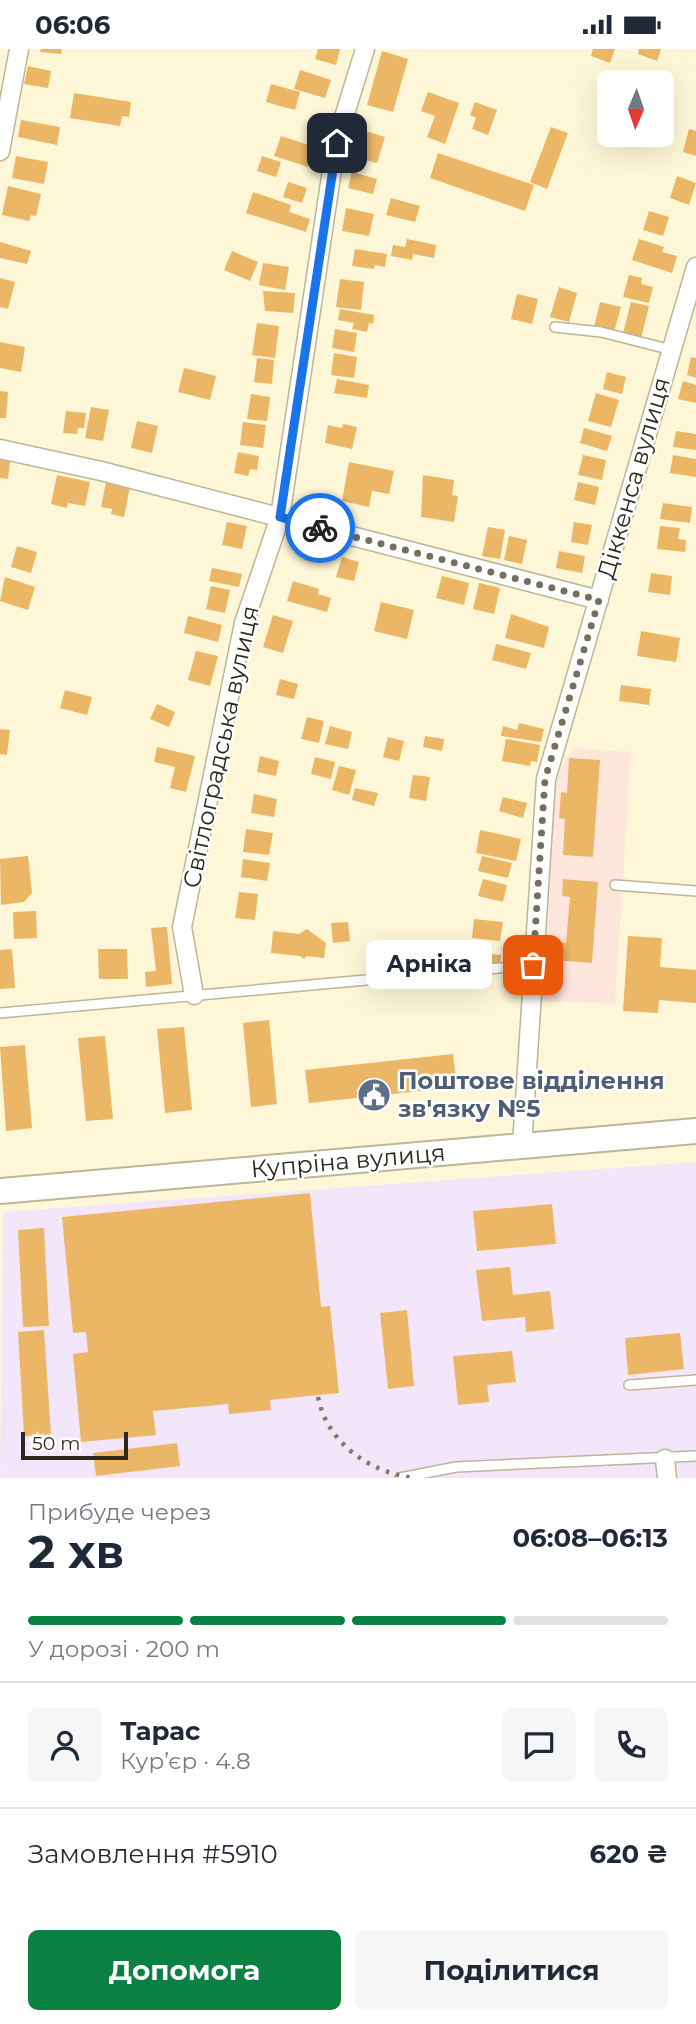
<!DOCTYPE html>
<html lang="uk">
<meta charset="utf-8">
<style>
body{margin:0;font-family:Montserrat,sans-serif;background:#f6f6f7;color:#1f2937;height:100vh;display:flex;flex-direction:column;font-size:26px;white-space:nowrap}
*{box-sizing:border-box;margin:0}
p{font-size:23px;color:#747a83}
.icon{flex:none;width:38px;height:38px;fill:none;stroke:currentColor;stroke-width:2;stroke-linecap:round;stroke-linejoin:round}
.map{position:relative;height:1429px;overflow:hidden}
.details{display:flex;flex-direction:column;background:#fff;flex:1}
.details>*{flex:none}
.needle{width:46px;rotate:182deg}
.controls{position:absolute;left:597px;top:21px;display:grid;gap:14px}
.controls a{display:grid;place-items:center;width:77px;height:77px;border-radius:10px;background:#fff;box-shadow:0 7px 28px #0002;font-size:35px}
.scale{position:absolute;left:21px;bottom:18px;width:107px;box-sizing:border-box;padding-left:7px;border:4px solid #2b281c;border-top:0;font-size:19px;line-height:24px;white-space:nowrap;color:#2b281c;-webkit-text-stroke:5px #fff;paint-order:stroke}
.pin{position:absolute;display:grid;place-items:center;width:60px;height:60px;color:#fff;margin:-30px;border-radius:14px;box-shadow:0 4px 10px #0006}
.courier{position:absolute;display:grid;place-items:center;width:70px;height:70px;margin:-35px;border:5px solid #1a73e8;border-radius:50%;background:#fff;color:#222;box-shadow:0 2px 9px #0007}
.bubble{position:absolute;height:49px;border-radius:10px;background:#fff;box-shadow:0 7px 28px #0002;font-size:23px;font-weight:700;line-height:49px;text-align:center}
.overview em{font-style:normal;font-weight:700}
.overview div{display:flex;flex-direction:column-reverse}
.overview{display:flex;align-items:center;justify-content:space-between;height:119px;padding:0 28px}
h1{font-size:46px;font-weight:700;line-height:52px}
.bar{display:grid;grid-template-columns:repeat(4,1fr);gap:10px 7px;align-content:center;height:84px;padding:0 28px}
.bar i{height:9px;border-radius:5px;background:#e0e1e3}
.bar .active{background:#0b8043}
.bar p{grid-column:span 4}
.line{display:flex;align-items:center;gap:18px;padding:0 28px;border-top:2px solid #e0e1e3}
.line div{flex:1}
.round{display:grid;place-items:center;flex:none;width:74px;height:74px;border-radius:10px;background:#f6f6f7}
.cta{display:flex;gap:14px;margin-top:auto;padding:14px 28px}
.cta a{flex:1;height:80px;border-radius:10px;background:#0b8043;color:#fff;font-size:28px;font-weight:700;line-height:80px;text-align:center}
.cta a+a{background:#f6f6f7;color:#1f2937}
.status{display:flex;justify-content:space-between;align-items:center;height:49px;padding:0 35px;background:#fff;direction:ltr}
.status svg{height:19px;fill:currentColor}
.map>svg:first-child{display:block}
.industrial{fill:#f4e6fa}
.medical{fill:#ffe6dd}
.building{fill:#ebb665}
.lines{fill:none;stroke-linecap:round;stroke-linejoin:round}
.service-casing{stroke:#bcb597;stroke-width:12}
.minor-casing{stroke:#bcb597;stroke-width:21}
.secondary-casing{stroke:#bcb597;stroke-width:28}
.service{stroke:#fff;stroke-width:9}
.minor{stroke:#fff;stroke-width:18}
.secondary{stroke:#fff;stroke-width:24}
.rail{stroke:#807b67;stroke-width:4.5;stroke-dasharray:3.5 7;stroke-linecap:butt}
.done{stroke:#75705d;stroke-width:7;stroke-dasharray:0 12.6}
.route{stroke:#1a73e8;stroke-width:9}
.labels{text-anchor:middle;stroke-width:5;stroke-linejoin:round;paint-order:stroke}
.street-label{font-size:24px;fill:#2b281c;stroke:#fff}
.service-label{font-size:24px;font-weight:bold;fill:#4e5e75;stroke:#fff;text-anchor:start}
</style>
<div class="status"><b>06:06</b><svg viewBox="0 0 49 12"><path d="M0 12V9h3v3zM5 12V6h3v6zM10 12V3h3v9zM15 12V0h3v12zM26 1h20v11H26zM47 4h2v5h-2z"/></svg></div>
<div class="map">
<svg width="696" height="1429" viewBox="0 0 696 1429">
<rect width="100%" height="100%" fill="#fef7d7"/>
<!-- industrial -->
<path class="industrial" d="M696 1113V1429H0L3 1163Z"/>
<!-- medical -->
<path class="medical" d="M573 699 631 703 615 955 537 952 552 732Z"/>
<!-- building -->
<path class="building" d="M41 0H62L61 5 40 3Z
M318 0H340L336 16 315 10Z
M593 0H615L610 14 591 7Z
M639 0H661L657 12 638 5Z
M382 2 408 10 393 63 367 56Z
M28 17 51 22 48 39 24 35Z
M300 21 331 31 325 49 294 40Z
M271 35 300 43 295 61 266 53Z
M428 43 459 54 445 95 427 88 435 67 421 62Z
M74 44 131 53 129 68 122 67 120 77 70 69Z
M475 53 497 61 488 86 472 80 476 69 470 66Z
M21 71 60 78 57 96 18 88Z
M551 78 568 84 547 140 530 133Z
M689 80 696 82V107L683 103Z
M362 81 385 88 377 114 354 108Z
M281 87 315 98 308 118 274 107Z
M438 104 534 136 525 162 430 129Z
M16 107 48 113 44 135 12 129Z
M262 107 281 113 276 128 257 122Z
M352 123 377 130 373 145 348 139Z
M677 127 696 134 689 156 670 149Z
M288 133 307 139 302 154 283 148Z
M8 137 41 145 36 167 31 166 29 172 2 166Z
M253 143 291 156 289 163 310 170 306 183 246 164Z
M391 149 420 157 415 173 386 166Z
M346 159 374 165 369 187 342 182Z
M649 162 669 168 663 187 643 181Z
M407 190 436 196 434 209 413 205 412 211 391 207 393 196 405 198Z
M639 190 664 198 662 203 677 207 672 224 632 211Z
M0 193 31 202 27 215 0 209Z
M355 200 387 205 385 218 375 216 374 220 352 217Z
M232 202 258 213 250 232 224 221Z
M263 214 289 218 285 241 259 236Z
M629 226 642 229 641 235 653 238 649 254 623 248Z
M0 229 15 233 8 260 0 258Z
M340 230 364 233 361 261 336 258Z
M559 238 577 244 569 273 550 268Z
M263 242 295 244 293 264 265 262Z
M517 245 538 250 532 275 511 270Z
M600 253 621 258 614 283 594 278Z
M631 253 649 257 641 289 623 284Z
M340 260 374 266 373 275 369 274 367 283 352 280 354 274 338 271Z
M257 274 279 277 275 309 252 306Z
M335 280 357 284 354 303 332 299Z
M0 293 25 298 21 323 0 319Z
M334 304 357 308 354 329 331 326Z
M691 308 696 309V329L687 326Z
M257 309 274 311 272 335 254 333Z
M184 319 216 327 210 351 178 343Z
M607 323 626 328 622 345 603 340Z
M337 330 369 336 367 349 334 344Z
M683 332 696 336V354L678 350Z
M0 342 8 343 6 369H0Z
M596 344 619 351 611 378 588 372Z
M251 345 270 348 267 372 247 370Z
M91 358 109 361 103 392 85 389Z
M66 362 86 364 84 379H78L77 385 63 384Z
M137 372 158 377 152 404 131 399Z
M243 373 266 376 263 399 240 396Z
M343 375 357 378 352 400 325 394 328 376 342 379Z
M584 379 612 387 607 402 580 394Z
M676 382 696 385V401L673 398Z
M238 403 259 407 257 421 250 420 248 427 234 424Z
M583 406 606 411 602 431 578 426Z
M673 406 696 410V428L670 424Z
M0 411 10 412 8 430 0 429Z
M349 413 394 422 389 445 372 442 369 458 342 452Z
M57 426 90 433 85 457 68 454 67 459 51 455Z
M423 426 454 431 452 446 458 447 454 473 421 468Z
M106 433 130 438 124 468 111 465 112 460 101 458Z
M578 433 599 438 595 456 574 451Z
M663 454 692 458 690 474 660 470Z
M227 473 247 477 242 500 222 496Z
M574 473 592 476 588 496 571 493Z
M660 477 680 479 678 490 686 491 685 503 657 500Z
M488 478 505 481 500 510 482 507Z
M509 487 527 491 522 515 504 511Z
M17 497 37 503 31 524 11 518Z
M559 502 585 507 582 524 556 519Z
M342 508 359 513 354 532 336 528Z
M212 519 242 525 239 538 209 532Z
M651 524 672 527 670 546 648 543Z
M442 527 469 534 464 556 436 549Z
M5 528 35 538 28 561 0 552Z
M293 532 319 540 318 545 331 549 327 563 287 552Z
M479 534 500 539 494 565 473 560Z
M211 537 230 541 225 564 206 560Z
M381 553 414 561 407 590 374 582Z
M511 565 549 578 544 599 505 589Z
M273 566 293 572 283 604 263 598Z
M188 567 222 576 218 593 184 584Z
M641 582 680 589 676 613 637 607Z
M496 595 531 604 526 620 492 611Z
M196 602 218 607 210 637 188 631Z
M280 630 298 635 294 650 276 646Z
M621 636 651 640 649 656 619 652Z
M65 641 92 648 87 666 60 659Z
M157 655 175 663 169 678 150 670Z
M307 668 324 672 319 694 301 690Z
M519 674 544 680 541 693 501 687 503 677 517 681Z
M330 677 352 683 348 700 325 695Z
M0 680 10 681 7 706 0 705Z
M425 687 444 690 442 702 423 698Z
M388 688 404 692 399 712 383 708Z
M506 690 540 696 537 713 531 712 530 717 502 712Z
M157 698 195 707 186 743 170 739 175 718 154 713Z
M260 707 279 712 276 727 257 723Z
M315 708 335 713 331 730 311 725Z
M569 709 600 711 593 808 563 806 565 770 559 769 561 743 567 744Z
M339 717 356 721 349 746 332 741Z
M413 726 430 728 426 752 409 749Z
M355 739 378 744 374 757 352 751Z
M254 745 277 750 274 768 251 764Z
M503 748 527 754 523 769 499 762Z
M246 780 273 784 269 806 243 803Z
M480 781 521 790 516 812 476 804Z
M28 807 32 844 24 853 1 856 0 810Z
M482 807 512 814 508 829 478 822Z
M243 810 270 814 267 832 241 828Z
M483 830 507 836 503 853 478 847Z
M563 830 598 833 592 914 554 911 555 893 566 894 570 848 562 847Z
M239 843 258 845 255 871 235 869Z
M36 862 37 889 14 890 13 863Z
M474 870 503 873 500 892 472 889Z
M348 873 350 892 333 894 331 874Z
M167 878 172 935 146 938 145 923 156 922 151 879Z
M307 880 326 894 324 909 307 907 304 910 300 907 271 904 273 882 299 885Z
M628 887 662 889 660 918 696 921V954L659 951 658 964 623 962Z
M411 891 436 893 434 914 409 911Z
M12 900 15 939 0 940V901Z
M98 900H127L128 930H99Z
M478 904 501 906 499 919 477 916Z
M269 971 277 1055 251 1058 243 974Z
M184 978 192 1061 165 1064 157 980Z
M105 987 113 1070 86 1072 78 989Z
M25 996 32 1079 6 1082 0 998Z
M453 1005 457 1038 309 1054 305 1021Z
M310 1144 321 1258 330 1257 339 1344 270 1351 271 1361 229 1365 228 1355 153 1362 156 1386 81 1393 73 1305 88 1303 86 1283 73 1284 62 1168Z
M552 1155 556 1195 477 1202 473 1162Z
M44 1179 49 1277 23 1278 18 1181Z
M510 1218 513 1246 550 1242 554 1280 526 1283 525 1268 482 1272 476 1221Z
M407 1261 414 1337 388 1340 380 1264Z
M44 1281 51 1386 24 1387 18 1283Z
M680 1284 684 1320 628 1326 625 1289Z
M512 1302 516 1333 487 1336 489 1353 458 1356 453 1307Z
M177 1394 180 1417 96 1427 93 1404Z"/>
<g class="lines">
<defs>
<path id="service" d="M555 278 601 283 672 301
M615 836 696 842
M0 964 533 916
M629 1336 696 1331
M400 1429 456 1418 696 1407"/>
<path id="minor" d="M0 102 19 0
M0 400 101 422 599 551
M194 946 182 878 244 574 280 468 336 94 365 0
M522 1097 546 730 696 218
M665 1410 667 1429"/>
<path id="secondary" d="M0 1142 696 1082"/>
</defs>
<!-- service casing -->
<use href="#service" class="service-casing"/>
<!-- minor casing -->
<use href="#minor" class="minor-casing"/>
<!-- secondary casing -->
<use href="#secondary" class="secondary-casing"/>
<!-- service -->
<use href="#service" class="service"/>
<!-- minor -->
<use href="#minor" class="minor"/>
<!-- secondary -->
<use href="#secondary" class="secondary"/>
<!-- rail -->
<path class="rail" d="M318 1348C327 1394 370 1424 415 1429"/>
</g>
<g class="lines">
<!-- done -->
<path class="done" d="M320 479 599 551 545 730 533 916"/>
<!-- route -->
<path class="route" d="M320 479 280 468 337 94"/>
</g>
<!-- icons -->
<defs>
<symbol id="civic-disc" viewBox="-11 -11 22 22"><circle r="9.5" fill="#5c6f8a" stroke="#fff"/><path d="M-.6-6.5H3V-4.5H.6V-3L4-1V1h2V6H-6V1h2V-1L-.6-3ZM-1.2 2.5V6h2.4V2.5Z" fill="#fff"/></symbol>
</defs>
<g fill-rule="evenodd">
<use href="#civic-disc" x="355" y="1027" width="38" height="38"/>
</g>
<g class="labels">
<!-- street labels -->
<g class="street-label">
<text transform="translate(634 429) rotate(-74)" y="8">Діккенса вулиця</text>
<text transform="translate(221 698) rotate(-78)" y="8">Світлоградська вулиця</text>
<text transform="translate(348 1112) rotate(-5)" y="8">Купріна вулиця</text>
</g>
<!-- service labels -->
<g class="service-label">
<text x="398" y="1040">Поштове відділення<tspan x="398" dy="28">зв'язку №5</tspan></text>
</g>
</g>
</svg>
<div class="controls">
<a><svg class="needle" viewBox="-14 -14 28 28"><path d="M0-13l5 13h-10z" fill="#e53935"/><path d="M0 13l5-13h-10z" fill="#747a83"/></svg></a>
</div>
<div class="scale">50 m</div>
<div class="pin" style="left:533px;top:916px;background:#ea580c"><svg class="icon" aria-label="bag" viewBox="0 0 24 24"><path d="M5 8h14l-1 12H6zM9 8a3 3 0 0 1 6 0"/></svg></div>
<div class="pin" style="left:337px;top:94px;background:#1f2937"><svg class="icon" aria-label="home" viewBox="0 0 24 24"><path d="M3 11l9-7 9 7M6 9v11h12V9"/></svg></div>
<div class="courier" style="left:320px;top:479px"><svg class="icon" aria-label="bike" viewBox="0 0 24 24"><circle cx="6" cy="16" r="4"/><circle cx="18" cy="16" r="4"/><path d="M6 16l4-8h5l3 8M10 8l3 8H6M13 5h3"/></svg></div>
<div class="bubble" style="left:366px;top:891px;width:126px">Арніка</div>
</div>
<section class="details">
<div class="overview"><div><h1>2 хв</h1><p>Прибуде через</p></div><em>06:08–06:13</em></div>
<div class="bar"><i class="active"></i><i class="active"></i><i class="active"></i><i></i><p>У дорозі · 200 m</p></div>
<div class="line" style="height:126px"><a class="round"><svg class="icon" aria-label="person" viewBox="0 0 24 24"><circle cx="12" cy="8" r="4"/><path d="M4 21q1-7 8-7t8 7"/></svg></a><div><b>Тарас</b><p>Кур’єр · 4.8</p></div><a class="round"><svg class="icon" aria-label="chat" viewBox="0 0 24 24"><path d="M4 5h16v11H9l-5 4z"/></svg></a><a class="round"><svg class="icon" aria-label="phone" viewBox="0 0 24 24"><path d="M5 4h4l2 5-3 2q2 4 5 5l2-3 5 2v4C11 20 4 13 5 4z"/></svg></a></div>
<div class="line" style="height:91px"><div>Замовлення #5910</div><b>620 ₴</b></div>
<div class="cta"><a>Допомога</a><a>Поділитися</a></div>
</section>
